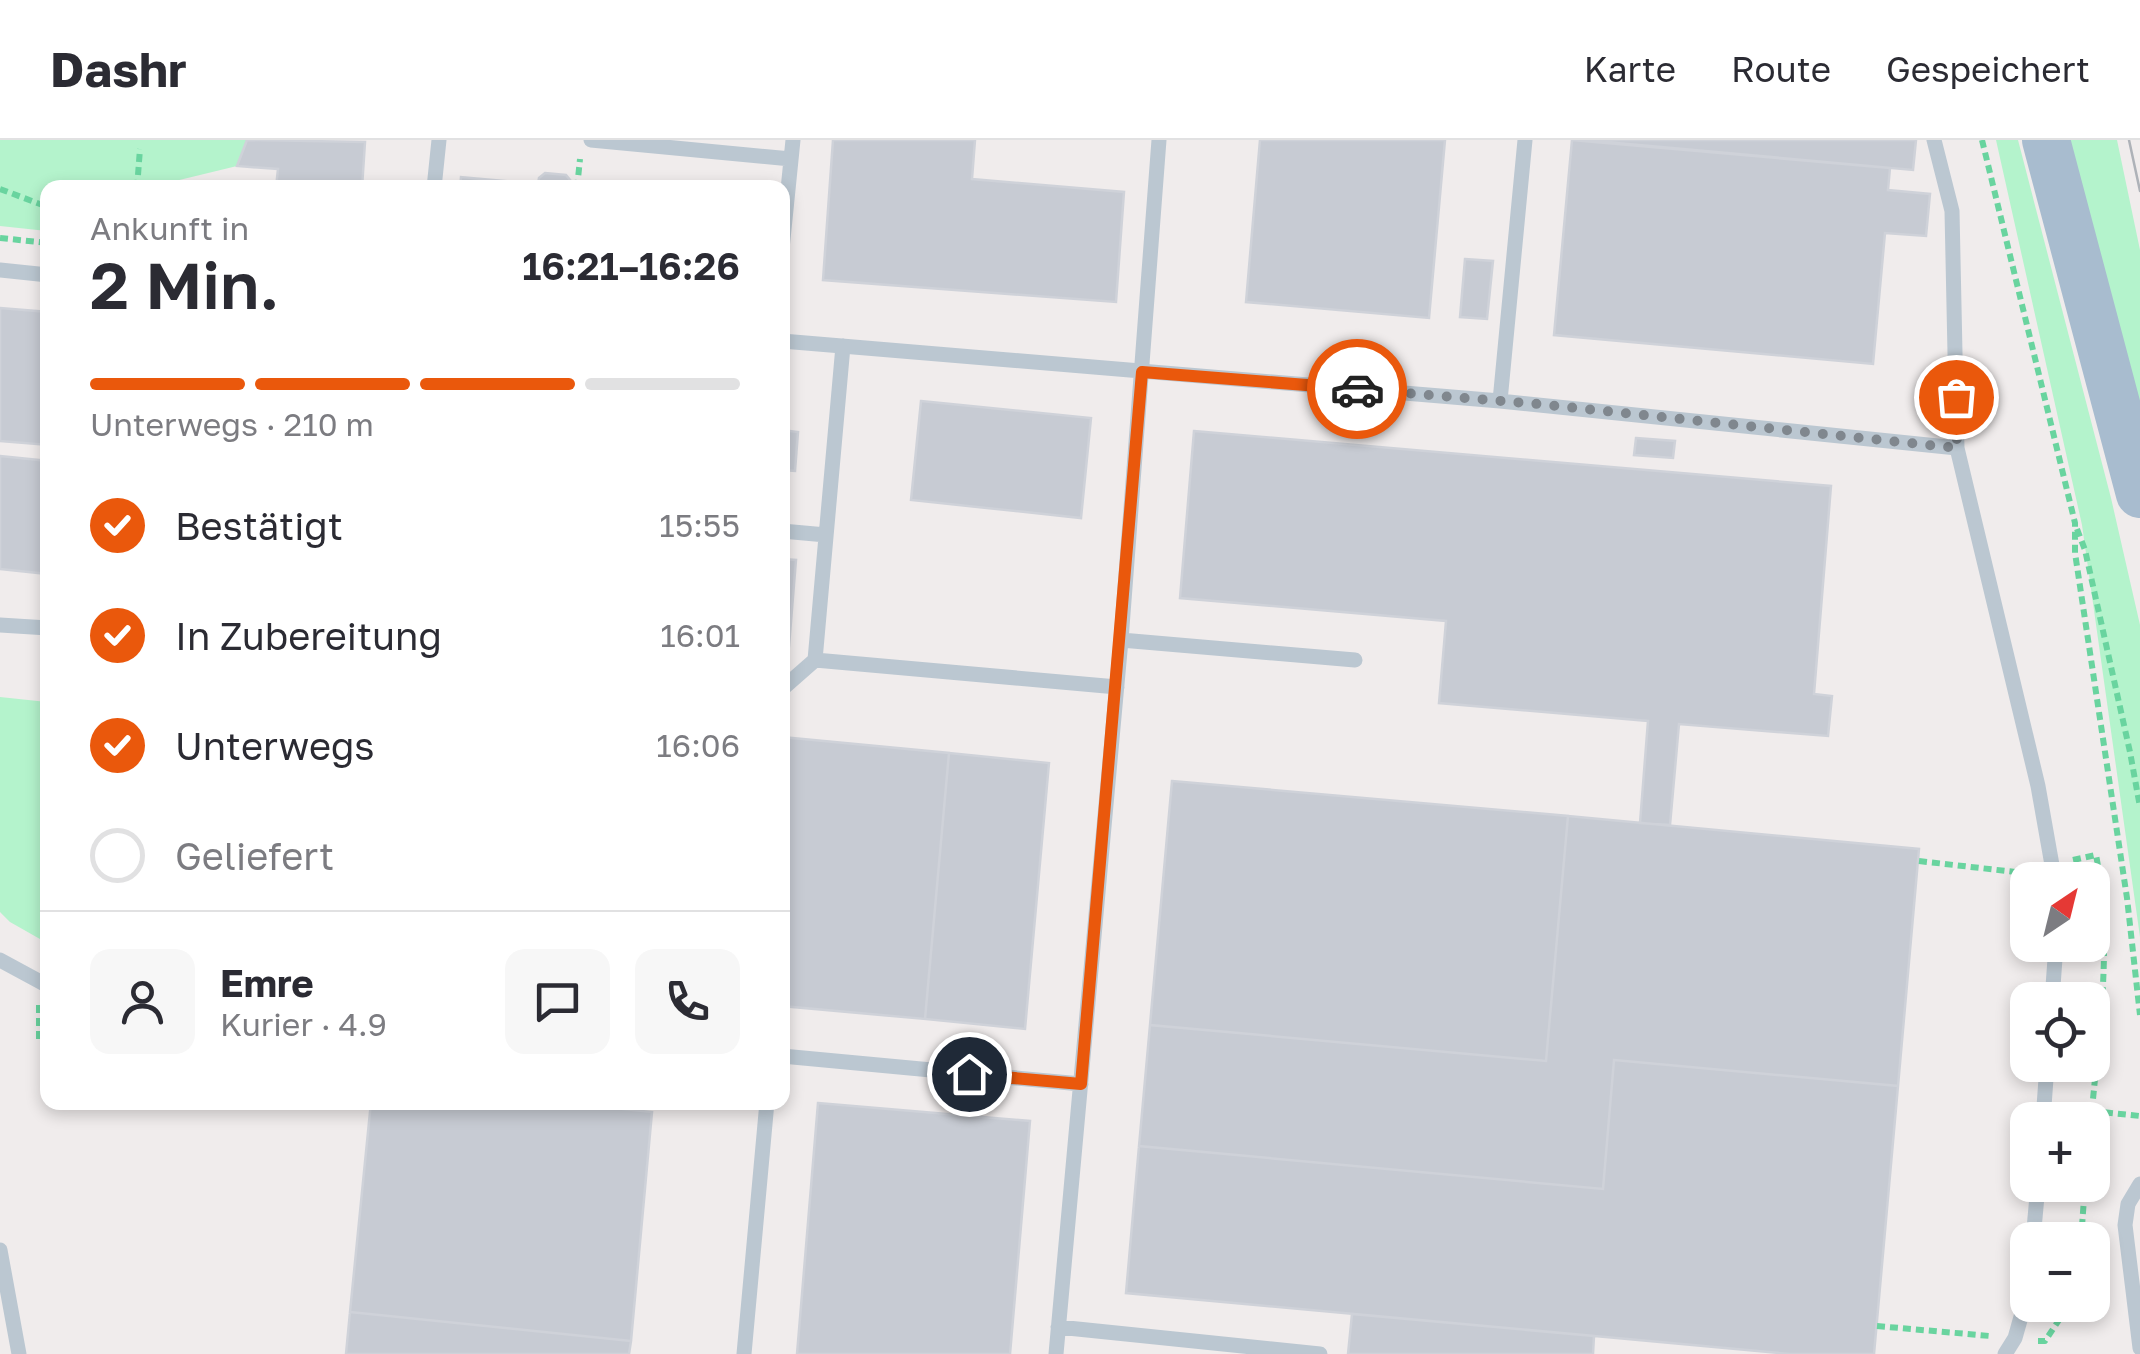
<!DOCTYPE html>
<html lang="de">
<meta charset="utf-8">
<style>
body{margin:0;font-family:"Golos Text",sans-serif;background:#f7f7f7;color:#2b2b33;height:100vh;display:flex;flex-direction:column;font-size:38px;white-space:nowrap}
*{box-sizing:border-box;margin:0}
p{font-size:32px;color:#7c7c81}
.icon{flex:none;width:55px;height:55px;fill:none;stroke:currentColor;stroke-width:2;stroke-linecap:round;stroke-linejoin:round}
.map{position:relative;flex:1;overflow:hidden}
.sheet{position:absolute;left:40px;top:40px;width:750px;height:930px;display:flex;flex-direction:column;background:#fff;border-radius:20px;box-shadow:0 5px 15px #0003}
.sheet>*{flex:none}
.needle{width:65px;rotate:35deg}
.fabs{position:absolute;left:2010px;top:722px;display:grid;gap:20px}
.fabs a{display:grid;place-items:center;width:100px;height:100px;border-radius:20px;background:#fff;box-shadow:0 5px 15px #0003;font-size:50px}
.pin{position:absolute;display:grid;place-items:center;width:85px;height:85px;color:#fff;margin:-42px;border:5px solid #fff;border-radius:50%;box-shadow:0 2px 10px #0007}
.courier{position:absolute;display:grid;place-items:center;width:100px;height:100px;margin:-50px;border:8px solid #ea580c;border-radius:50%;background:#fff;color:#222;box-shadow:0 2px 12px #0007}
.overview em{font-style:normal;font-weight:600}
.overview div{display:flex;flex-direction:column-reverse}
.overview{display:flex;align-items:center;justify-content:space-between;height:170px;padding:0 50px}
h1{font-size:65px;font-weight:600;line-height:75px}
.bar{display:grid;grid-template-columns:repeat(4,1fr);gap:15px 10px;align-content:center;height:120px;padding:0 50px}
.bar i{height:12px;border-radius:8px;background:#e1e1e2}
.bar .on{background:#ea580c}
.bar p{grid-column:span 4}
.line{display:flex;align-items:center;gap:25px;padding:0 50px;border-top:2px solid #e1e1e2}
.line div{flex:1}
.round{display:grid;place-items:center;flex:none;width:105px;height:105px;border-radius:20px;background:#f7f7f7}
ol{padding:0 50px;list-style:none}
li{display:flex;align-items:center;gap:30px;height:110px}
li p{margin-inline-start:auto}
li .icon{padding:10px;border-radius:50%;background:#ea580c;color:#fff;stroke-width:4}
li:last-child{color:#7c7c81}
li i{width:55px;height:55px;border:5px solid #e1e1e2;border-radius:50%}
header{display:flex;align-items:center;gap:60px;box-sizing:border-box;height:140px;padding:0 50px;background:#fff;border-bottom:2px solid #e1e1e2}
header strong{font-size:48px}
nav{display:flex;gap:55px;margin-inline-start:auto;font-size:35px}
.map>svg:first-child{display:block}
.green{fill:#b4f3cc}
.building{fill:#c7cbd3;stroke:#cfd2d9;stroke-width:2.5}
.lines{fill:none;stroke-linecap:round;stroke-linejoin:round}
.path{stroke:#69d49f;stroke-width:6;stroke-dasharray:8 5;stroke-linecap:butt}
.service{stroke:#bbc7d1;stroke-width:15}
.primary{stroke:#a8bccf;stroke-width:48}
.tram{stroke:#aeb2b8;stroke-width:2.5}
.done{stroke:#80878e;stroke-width:10;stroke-dasharray:0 18}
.route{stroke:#ea580c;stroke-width:12}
</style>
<header>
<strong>Dashr</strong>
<nav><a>Karte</a><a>Route</a><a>Gespeichert</a></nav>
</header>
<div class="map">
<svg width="2140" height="1214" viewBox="0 0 2140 1214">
<rect width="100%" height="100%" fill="#f0ecec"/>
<!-- green -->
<path class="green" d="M0 0H247L237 26 167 43 166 47 48 48 47 91 0 86Z
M1996 0H2018L2111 358 2140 485V797L2082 385Z
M2061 0H2117L2140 110V301Z
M0 557 47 562V803L10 782 0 772Z"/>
<!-- building -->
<path class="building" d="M247 0 365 2 362 48H276L278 29 237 26Z
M833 0H975L972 39 1124 52 1116 162 823 140Z
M1260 0H1445L1429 178 1246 162Z
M1572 0 1890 28 1888 50 1930 54 1926 96 1885 93 1873 224 1554 195Z
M1584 0H1916L1913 30Z
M545 33 566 35 571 41 570 48H460L461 37 538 44 539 38Z
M1465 119 1493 121 1487 179 1460 177Z
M0 168 48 172V305L0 301Z
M921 261 1091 278 1081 378 911 360Z
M782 290 798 292 795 331 782 330Z
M1194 291 1831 346 1814 554 1832 556 1828 596 1679 584 1670 685 1640 683 1648 581 1439 563 1446 481 1180 458Z
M1636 298 1675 301 1673 318 1634 315Z
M0 316 48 321V434L0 429Z
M782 419 796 420 789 506 782 505Z
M782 597 949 613 925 879 782 866Z
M949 613 1049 623 1025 889 925 879Z
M1172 641 1568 676 1546 921 1150 885Z
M1568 676 1919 709 1898 946 1614 920 1603 1049 1139 1006 1150 885 1546 921Z
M1614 920 1898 946 1874 1214H1790L1126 1153 1139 1006 1603 1049Z
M371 962H556L652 972 631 1201 350 1172Z
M818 963 1030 981 1010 1214H797Z
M350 1172 631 1201 629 1214H346Z
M1352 1174 1594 1196 1593 1214H1348Z"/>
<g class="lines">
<!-- path -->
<path class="path" d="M1982 0 2075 383V413L2127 758 2140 875
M137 48 140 9
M577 48 580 19
M0 49 48 67
M0 98 48 103
M2077 389 2085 410 2130 612 2140 667
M2073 720 2096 715C2113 802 2099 892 2091 980
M1919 721 2024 733 2032 731
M39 865V899H48
M2092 971 2140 976
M2081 1100 2085 1045
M1877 1186 1990 1196
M2038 1201H2045L2069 1165"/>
<!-- service -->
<path class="service" d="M591 0 791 19
M1934 0 1952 71 1957 308 2038 646 2052 725 2053 740
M434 48 439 0
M782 109 793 0
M0 130 48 135
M782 201 1500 261 1957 308
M1500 261 1525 0
M782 391 826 395
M0 485 48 488
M1121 500 1355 520
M815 520 843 206
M782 549 815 520 1117 547
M0 820 48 846
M2052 860 2056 805
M782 916 1081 944
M2043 980 2047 925
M2140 1044 2128 1064 2125 1085 2140 1208
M2033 1100 2038 1045
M0 1110 19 1214
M1058 1187 1320 1214
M744 1214 767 962
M1056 1214 1121 500 1159 0
M2005 1214 2015 1198 2028 1152"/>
<!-- primary -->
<path class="primary" d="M2046 0 2140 354"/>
<!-- tram -->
<path class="tram" d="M2129 0 2140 51"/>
</g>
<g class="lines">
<!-- done -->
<path class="done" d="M1357 249 1538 264 1957 308 1956 257"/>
<!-- route -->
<path class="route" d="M969 934 1081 944 1142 232 1357 249"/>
</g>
</svg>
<div class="fabs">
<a><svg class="needle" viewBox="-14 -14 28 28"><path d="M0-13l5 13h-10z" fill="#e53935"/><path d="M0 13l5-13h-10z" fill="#7c7c81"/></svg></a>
<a><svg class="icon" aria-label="locate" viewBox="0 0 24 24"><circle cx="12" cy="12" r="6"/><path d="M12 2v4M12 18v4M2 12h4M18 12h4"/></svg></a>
<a>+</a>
<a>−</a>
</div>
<div class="pin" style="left:1956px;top:257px;background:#ea580c"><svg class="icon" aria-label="bag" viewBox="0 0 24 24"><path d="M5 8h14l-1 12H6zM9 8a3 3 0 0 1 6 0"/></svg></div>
<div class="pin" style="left:969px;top:934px;background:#1f2937"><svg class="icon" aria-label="home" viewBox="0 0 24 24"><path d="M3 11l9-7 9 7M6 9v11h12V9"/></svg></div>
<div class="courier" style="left:1357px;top:249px"><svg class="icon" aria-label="car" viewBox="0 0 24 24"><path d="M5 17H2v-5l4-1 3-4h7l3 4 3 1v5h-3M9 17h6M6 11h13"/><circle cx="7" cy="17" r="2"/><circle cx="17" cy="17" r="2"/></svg></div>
<section class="sheet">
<div class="overview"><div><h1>2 Min.</h1><p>Ankunft in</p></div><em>16:21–16:26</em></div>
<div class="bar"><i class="on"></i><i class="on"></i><i class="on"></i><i></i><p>Unterwegs · 210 m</p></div>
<ol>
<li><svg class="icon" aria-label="check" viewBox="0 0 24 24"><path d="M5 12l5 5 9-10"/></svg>Bestätigt<p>15:55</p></li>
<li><svg class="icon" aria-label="check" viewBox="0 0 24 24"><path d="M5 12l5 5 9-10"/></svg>In Zubereitung<p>16:01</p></li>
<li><svg class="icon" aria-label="check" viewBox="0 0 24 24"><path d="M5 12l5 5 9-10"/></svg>Unterwegs<p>16:06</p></li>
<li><i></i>Geliefert</li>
</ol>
<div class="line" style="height:180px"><a class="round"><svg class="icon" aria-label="person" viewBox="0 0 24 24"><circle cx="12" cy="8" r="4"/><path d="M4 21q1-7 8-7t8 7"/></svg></a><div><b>Emre</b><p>Kurier · 4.9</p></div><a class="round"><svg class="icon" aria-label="chat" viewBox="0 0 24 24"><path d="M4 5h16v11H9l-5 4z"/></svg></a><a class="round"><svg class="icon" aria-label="phone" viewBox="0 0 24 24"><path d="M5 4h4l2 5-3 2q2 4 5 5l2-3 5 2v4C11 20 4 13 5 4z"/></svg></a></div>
</section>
</div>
